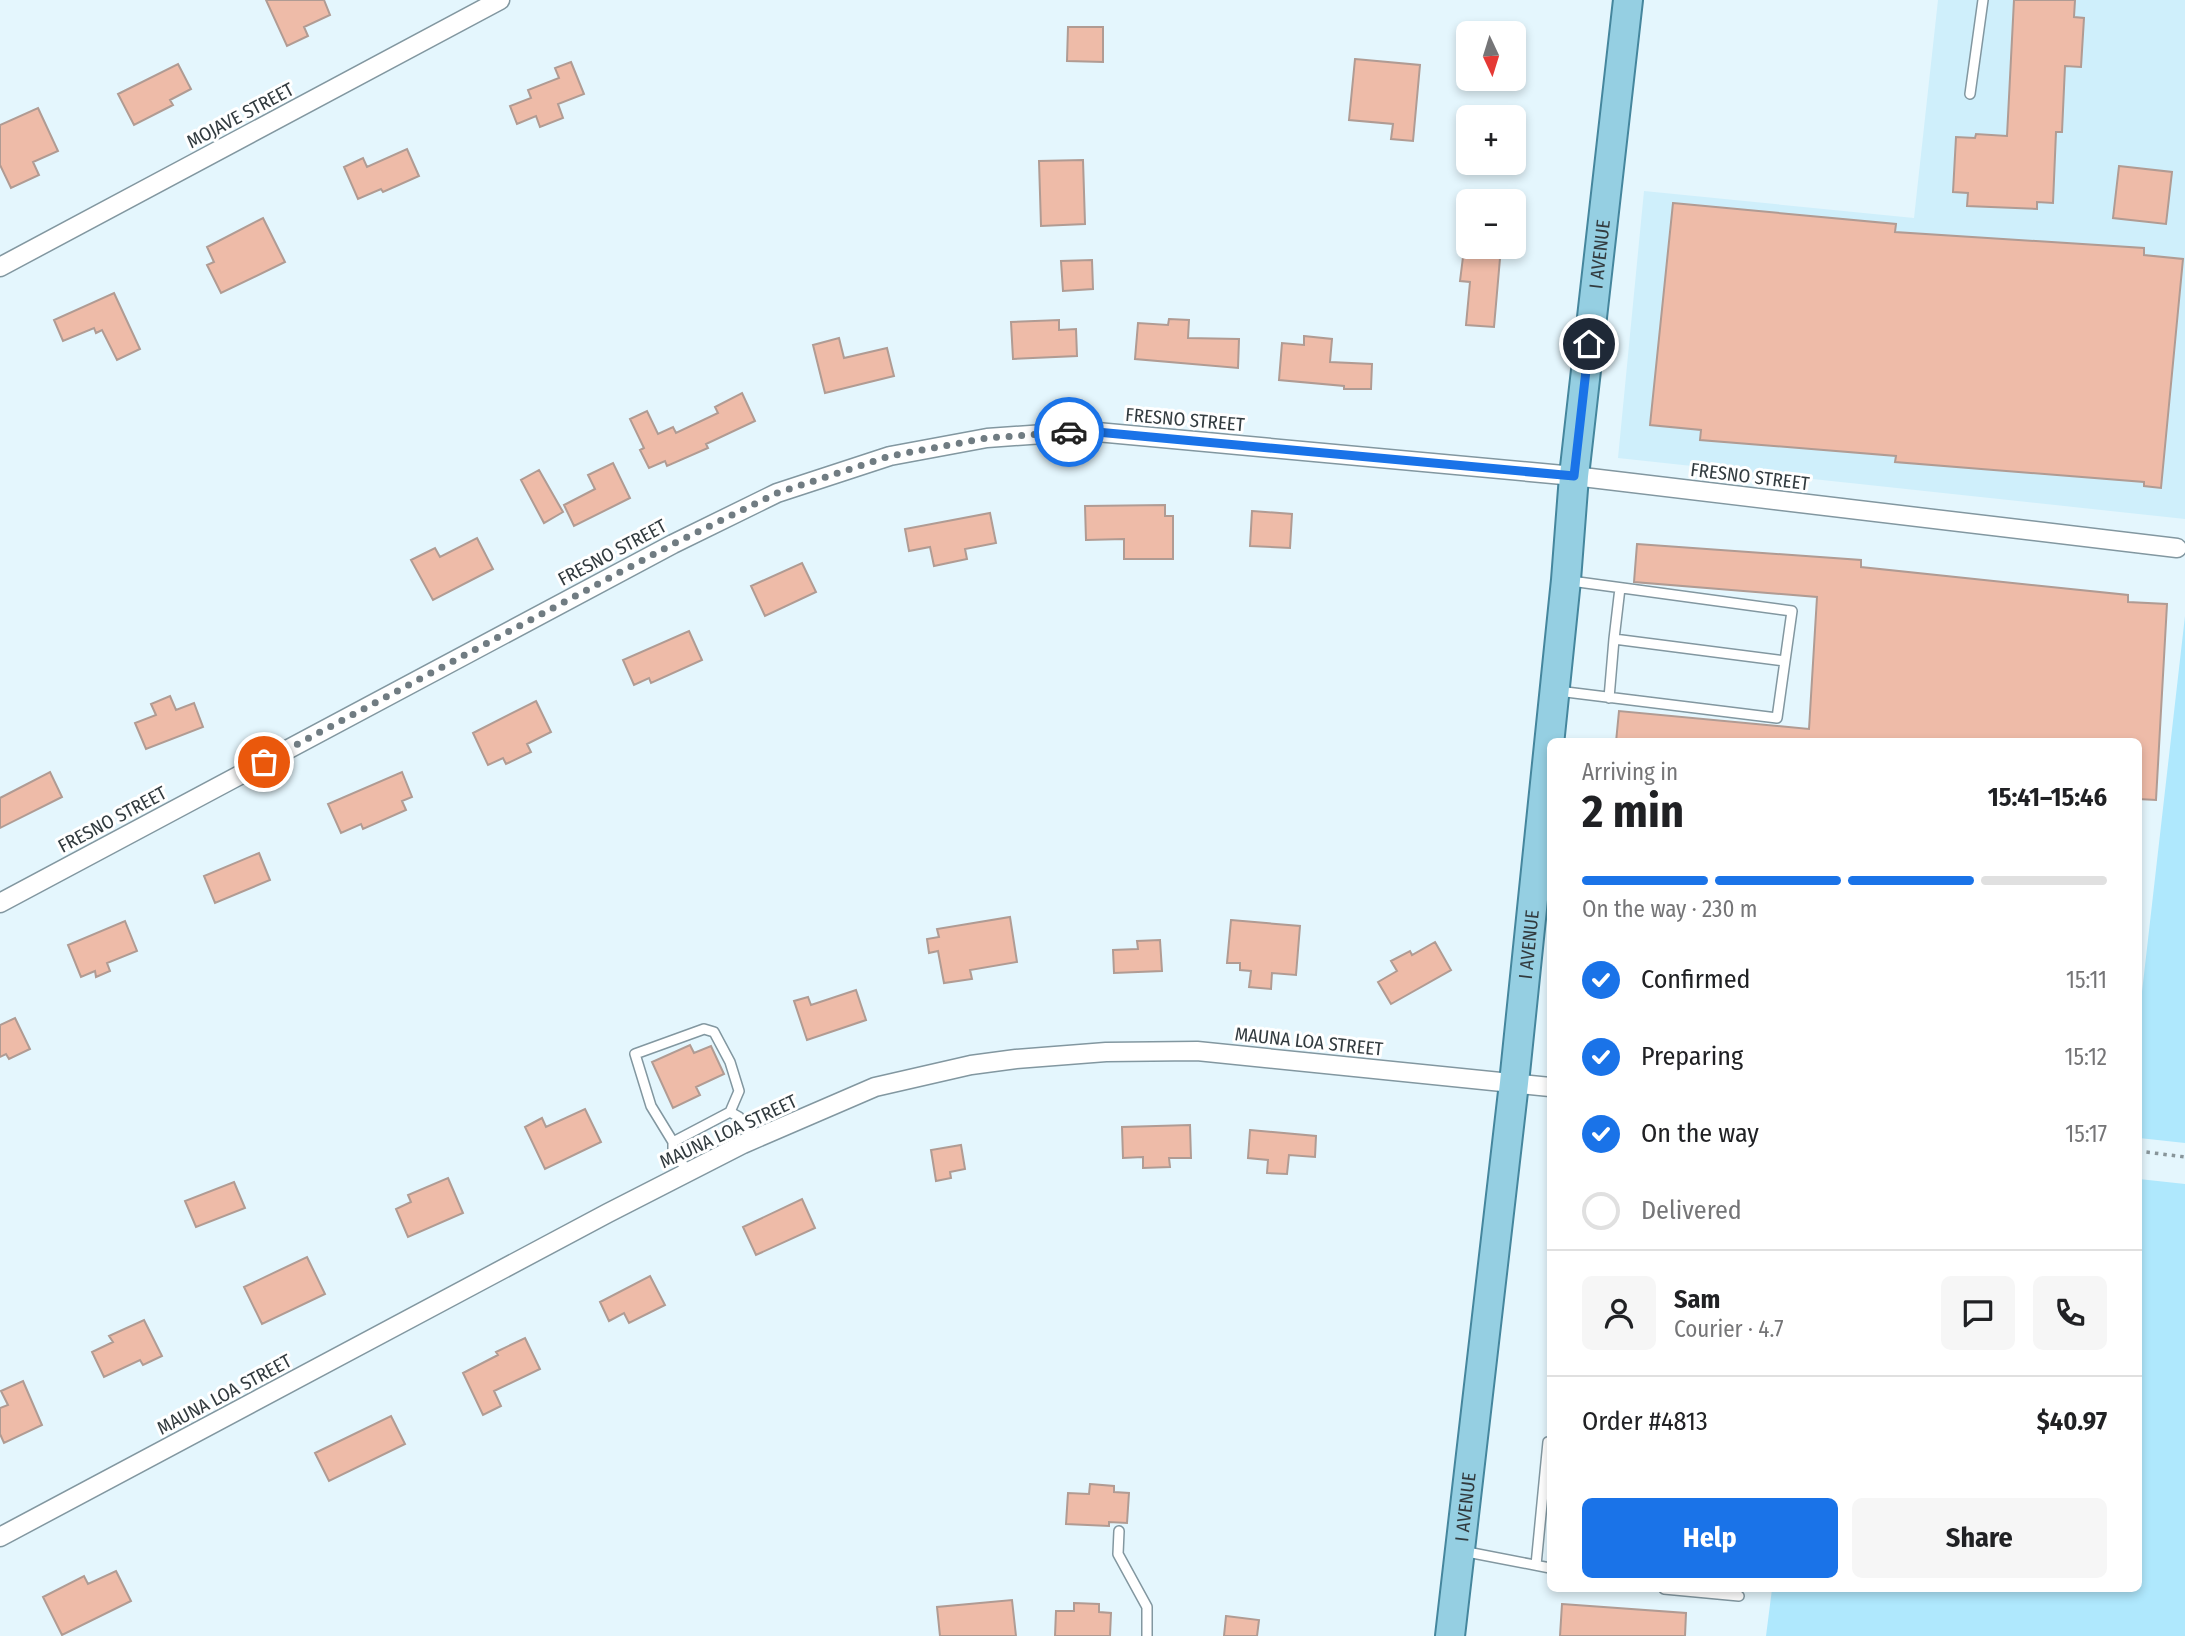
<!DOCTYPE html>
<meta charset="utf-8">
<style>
body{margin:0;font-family:"Fira Sans Condensed",sans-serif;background:#f6f6f6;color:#202124;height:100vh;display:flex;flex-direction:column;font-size:26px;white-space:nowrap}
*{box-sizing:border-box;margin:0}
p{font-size:23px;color:#757577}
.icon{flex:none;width:38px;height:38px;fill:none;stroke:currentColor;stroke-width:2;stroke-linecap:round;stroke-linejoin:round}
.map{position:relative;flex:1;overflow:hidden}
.drawer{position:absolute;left:1547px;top:738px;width:595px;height:854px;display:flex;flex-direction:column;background:#fff;border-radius:10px;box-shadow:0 4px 10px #0003}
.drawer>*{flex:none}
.needle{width:46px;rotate:176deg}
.fabs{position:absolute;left:1456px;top:21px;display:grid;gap:14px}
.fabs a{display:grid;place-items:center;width:70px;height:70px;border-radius:10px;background:#fff;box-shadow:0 4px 10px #0003;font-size:35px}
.pin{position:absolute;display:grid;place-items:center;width:60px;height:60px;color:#fff;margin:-30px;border:4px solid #fff;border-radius:50%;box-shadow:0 2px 7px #0007}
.courier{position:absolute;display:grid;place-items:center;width:70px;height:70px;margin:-35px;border:5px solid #1a73e8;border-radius:50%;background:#fff;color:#222;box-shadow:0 2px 9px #0007}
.headline em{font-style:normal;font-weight:700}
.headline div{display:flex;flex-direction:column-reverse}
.headline{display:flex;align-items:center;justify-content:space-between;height:119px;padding:0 35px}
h1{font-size:46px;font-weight:700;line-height:52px}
.bar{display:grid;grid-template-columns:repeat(4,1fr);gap:10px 7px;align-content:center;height:84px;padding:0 35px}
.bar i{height:9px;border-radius:5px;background:#e0e0e0}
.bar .selected{background:#1a73e8}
.bar p{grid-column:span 4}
.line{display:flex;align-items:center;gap:18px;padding:0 35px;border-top:2px solid #e0e0e0}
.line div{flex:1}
.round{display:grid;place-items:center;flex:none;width:74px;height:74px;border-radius:10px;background:#f6f6f6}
ol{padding:0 35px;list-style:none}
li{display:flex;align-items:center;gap:21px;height:77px}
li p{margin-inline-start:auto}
li .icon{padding:7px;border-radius:50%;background:#1a73e8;color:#fff;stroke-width:4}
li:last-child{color:#757577}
li i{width:38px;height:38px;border:4px solid #e0e0e0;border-radius:50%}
.primary-button{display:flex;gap:14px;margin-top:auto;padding:14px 35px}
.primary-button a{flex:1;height:80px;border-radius:10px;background:#1a73e8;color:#fff;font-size:28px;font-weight:700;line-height:80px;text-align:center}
.primary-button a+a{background:#f6f6f6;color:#202124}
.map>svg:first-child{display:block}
.built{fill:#cfeffb}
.green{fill:#afe8fd}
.building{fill:#eebba8;stroke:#b09b93;stroke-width:2}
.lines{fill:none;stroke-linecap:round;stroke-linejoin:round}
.service-casing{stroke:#8297a0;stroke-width:12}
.minor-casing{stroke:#8297a0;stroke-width:21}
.primary-casing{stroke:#45869d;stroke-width:32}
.path{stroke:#88959a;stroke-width:3.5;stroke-dasharray:3.5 5;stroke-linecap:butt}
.service{stroke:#fff;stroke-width:9}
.minor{stroke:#fff;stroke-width:18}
.primary{stroke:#95cfe2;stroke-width:28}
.done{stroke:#707c82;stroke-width:7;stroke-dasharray:0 12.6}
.route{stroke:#1a73e8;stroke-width:9}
.labels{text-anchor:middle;stroke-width:6;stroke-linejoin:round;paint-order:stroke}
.street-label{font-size:19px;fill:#323b3f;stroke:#fff}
</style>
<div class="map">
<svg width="2185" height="1636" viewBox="0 0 2185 1636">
<rect width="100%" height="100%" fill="#e4f6fd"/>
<!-- built -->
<path class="built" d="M1938 0H2185V519L1618 458 1644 191 1914 218Z"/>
<!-- green -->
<path class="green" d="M2185 616V1143L2139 1138V1018Z
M2139 1179 2185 1184V1636H1766L1772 1589H2138Z"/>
<!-- building -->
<path class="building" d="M266 0H324L330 15 304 27 308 36 287 46Z
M2014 0H2075L2074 17 2084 18 2081 67 2065 66 2062 132H2056L2053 203 2037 202V209L1967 206 1968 193 1953 192 1956 137 1975 138 1976 134 2007 136Z
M1068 27H1103V62L1067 61Z
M1355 59 1420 65 1413 141 1391 139 1393 124 1349 120Z
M571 62 584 94 558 104 563 118 540 127 536 116 517 124 510 106 531 98 528 90 559 78 555 68Z
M178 64 191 89 170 100 173 105 134 125 118 94Z
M38 108 58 151 33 162 39 175 11 188 0 165V125Z
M407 149 419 176 383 192 381 189 358 199 344 167 363 158 367 167Z
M1083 160 1085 224 1041 226 1039 161Z
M2119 166 2172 172 2166 224 2113 218Z
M1673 203 1896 224 1895 232 2144 248V255L2183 259 2161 488 2144 486V482L1895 462 1896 456 1700 440 1701 430 1650 425Z
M263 218 285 262 221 293 207 265 214 262 207 247Z
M1474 247H1501L1494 327 1466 325 1470 282 1460 281 1463 257 1473 258Z
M1092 260 1093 289 1063 291 1061 261Z
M114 293 140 349 117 360 102 330 96 333 94 328 63 341 54 320Z
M1169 319 1189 320 1188 338 1239 339 1238 368 1135 359 1138 323 1168 325Z
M1059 320V330L1076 329 1077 356 1013 359 1011 322Z
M1304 336 1332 339 1330 362 1372 364 1371 389H1344V386L1279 380 1282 343 1304 345Z
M839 338 844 358 887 348 894 376 825 393 813 345Z
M742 393 755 421 706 444 708 448 667 466 665 461 649 468 640 450 644 448 630 419 647 411 658 434 673 427 676 433 718 413 715 407Z
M613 463 630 498 574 526 564 505 595 489 588 475Z
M539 470 563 512 544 523 521 480Z
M1165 505V516H1173V559H1124V539L1086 540 1085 506Z
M1252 511 1292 514 1290 548 1250 546Z
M990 513 996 543 965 549 967 559 934 566 930 547 909 551 905 529Z
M477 538 493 569 433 600 411 560 435 548 440 557Z
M1637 544 1861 560V567L2128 595V602L2167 604 2156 800 2138 799V742H1616L1619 711 1809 729 1817 597 1634 582Z
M802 563 816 592 765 616 751 586Z
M689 631 702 660 651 683 649 678 634 685 623 660Z
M170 696 176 710 194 703 203 727 146 749 135 723 156 715 151 704Z
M536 701 551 732 527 744 531 752 506 764 503 758 488 765 473 733Z
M50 772 62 797 0 828V798Z
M402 772 412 797 402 801 406 810 363 829 361 824 341 833 328 804Z
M259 853 270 880 215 903 204 876Z
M1010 917 1017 962 970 970 972 979 944 983 938 951 929 953 927 939 939 937 937 929Z
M1231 920 1300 926 1296 975 1272 973 1271 989 1249 987 1251 971 1240 970V963H1227Z
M125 921 137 951 107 963 110 971 96 977 95 971 81 977 68 945Z
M1160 940 1162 971 1114 973 1113 950 1138 949 1137 941Z
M1435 942 1451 970 1391 1004 1378 982 1397 971 1391 961 1410 951 1412 955Z
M856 990 866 1020 807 1040 794 1001 808 997 811 1005Z
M15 1018 30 1049 9 1059 6 1054 0 1057V1025Z
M690 1045 694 1053 711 1046 724 1074 696 1087 700 1095 673 1108 652 1062Z
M585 1109 601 1142 545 1169 525 1127 542 1118 546 1127Z
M1190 1125 1191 1158H1169L1170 1167 1143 1168V1157L1123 1158 1122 1127Z
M1250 1130 1316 1136 1315 1157 1289 1155 1287 1174 1267 1173 1268 1160 1248 1158Z
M961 1145 965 1169 950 1172 951 1178 936 1181 931 1150Z
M448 1178 463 1213 408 1237 396 1209 411 1202 408 1195Z
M234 1182 245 1208 196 1227 185 1201Z
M802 1199 815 1228 756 1255 743 1227Z
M307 1257 325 1294 262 1324 244 1287Z
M650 1276 665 1305 629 1323 624 1313 609 1321 600 1302Z
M144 1320 162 1356 143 1365 140 1360 104 1377 92 1352 113 1342 109 1336Z
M525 1338 540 1369 494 1391 501 1406 483 1415 463 1373 498 1355 496 1352Z
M23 1381 42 1425 4 1443 0 1434V1408L8 1405 1 1391Z
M391 1416 405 1444 329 1481 315 1453Z
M1090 1484 1114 1486V1492L1129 1493 1127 1523 1109 1522V1526L1066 1524 1068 1493 1089 1494Z
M116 1571 131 1601 62 1635 43 1597 84 1576 88 1584Z
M1012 1600 1016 1636H940L937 1607Z
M1074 1603 1099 1604V1612L1111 1613 1110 1636H1055L1056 1611H1074Z
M1562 1604 1686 1613 1685 1636H1560Z
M1226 1616 1259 1620 1257 1636H1224Z"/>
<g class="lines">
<defs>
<path id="service" d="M1970 94 1983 0
M1614 639 1620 588
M1558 691 1777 718 1792 611 1571 581
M1609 698 1614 639 1785 661
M673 1142 651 1106 635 1054 704 1029 714 1032 730 1062 739 1091 730 1112
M688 1172 673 1150V1142L730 1112 739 1117 751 1140
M1119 1531 1118 1554 1147 1607V1636
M1462 1551 1550 1568
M1536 1565 1548 1442
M1664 1589 1739 1596"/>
<path id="minor" d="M0 267 500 0
M0 903 673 544 777 493 890 456 987 438 1086 431 1574 476 2177 548
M0 1537 608 1213 743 1144 875 1087 971 1065 1016 1059 1106 1052 1197 1051 1550 1087"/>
<g id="primary">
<path id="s1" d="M1450 1636 1514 1083 1566 580 1574 476 1628 0"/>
</g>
</defs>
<!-- service casing -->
<use href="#service" class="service-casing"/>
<!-- minor casing -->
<use href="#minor" class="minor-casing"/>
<!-- primary casing -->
<use href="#primary" class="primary-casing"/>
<!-- path -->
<path class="path" d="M2138 1151 2185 1157"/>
<!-- service -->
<use href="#service" class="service"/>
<!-- minor -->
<use href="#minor" class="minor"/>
<!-- primary -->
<use href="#primary" class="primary"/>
</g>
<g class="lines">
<!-- done -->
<path class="done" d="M264 762 673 544 777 493 890 456 987 438 1069 432"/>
<!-- route -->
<path class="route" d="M1069 432 1086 431 1574 476 1589 344"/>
</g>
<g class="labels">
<!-- street labels -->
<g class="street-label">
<text transform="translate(240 115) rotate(-28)" y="7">MOJAVE STREET</text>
<text dy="7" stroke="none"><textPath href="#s1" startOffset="1390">I AVENUE</textPath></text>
<text transform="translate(1185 419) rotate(5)" y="7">FRESNO STREET</text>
<text transform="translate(1750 476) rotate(7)" y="7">FRESNO STREET</text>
<text transform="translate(612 552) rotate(-28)" y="7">FRESNO STREET</text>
<text transform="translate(112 819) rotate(-28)" y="7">FRESNO STREET</text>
<text dy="7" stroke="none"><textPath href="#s1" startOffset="696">I AVENUE</textPath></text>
<text transform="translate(1309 1041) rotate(6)" y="7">MAUNA LOA STREET</text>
<text transform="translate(728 1131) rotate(-25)" y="7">MAUNA LOA STREET</text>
<text transform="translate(224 1394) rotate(-28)" y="7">MAUNA LOA STREET</text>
<text dy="7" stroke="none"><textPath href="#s1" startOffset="130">I AVENUE</textPath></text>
</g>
</g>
</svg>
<div class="fabs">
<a><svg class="needle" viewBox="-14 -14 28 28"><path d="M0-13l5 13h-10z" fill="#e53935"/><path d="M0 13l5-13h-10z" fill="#757577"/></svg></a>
<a>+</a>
<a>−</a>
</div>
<div class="pin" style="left:264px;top:762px;background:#ea580c"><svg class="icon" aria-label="bag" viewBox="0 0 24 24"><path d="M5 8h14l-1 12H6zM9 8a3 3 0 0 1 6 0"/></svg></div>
<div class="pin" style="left:1589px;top:344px;background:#1f2937"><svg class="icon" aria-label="home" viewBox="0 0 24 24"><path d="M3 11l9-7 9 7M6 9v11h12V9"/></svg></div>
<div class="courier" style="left:1069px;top:432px"><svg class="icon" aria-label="car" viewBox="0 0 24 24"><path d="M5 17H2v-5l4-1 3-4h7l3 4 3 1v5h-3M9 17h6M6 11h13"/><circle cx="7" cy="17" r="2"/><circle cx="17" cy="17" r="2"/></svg></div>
<section class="drawer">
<div class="headline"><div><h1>2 min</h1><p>Arriving in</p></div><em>15:41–15:46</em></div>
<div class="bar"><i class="selected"></i><i class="selected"></i><i class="selected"></i><i></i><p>On the way · 230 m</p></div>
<ol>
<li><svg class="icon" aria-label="check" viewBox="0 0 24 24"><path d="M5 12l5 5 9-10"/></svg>Confirmed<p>15:11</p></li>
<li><svg class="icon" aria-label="check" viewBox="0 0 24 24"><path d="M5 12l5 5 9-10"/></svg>Preparing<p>15:12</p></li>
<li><svg class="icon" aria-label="check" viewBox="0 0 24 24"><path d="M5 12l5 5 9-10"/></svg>On the way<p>15:17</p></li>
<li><i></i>Delivered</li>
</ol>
<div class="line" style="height:126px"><a class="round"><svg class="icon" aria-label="person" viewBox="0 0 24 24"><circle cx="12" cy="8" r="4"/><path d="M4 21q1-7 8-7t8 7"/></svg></a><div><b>Sam</b><p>Courier · 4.7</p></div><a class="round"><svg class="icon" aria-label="chat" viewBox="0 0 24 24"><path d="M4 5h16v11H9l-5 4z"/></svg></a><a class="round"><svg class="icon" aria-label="phone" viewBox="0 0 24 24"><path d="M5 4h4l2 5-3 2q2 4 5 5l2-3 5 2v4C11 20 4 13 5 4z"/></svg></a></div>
<div class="line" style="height:91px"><div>Order #4813</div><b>$40.97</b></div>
<div class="primary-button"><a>Help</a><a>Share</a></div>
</section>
</div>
